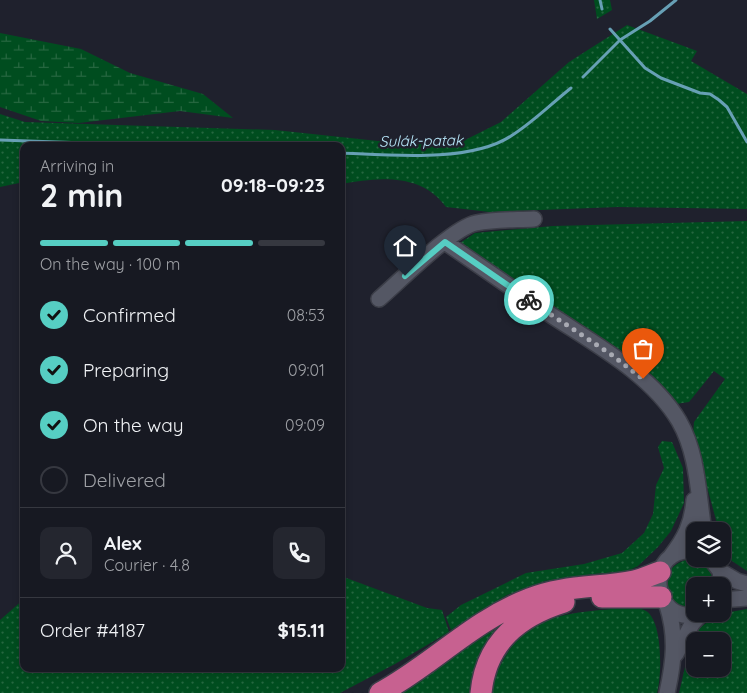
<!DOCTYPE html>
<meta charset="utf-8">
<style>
body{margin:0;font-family:Quicksand,sans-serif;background:#24262f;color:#f1f3f6;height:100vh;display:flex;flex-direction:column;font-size:19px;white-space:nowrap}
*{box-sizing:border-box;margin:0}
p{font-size:16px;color:#9ea0a5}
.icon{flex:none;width:28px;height:28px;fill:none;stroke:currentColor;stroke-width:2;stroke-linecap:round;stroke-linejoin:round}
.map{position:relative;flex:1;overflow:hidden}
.drawer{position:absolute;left:20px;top:142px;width:325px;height:530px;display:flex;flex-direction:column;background:#171922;border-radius:10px;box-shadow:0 2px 8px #0003,0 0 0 1px #363840}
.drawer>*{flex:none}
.tools{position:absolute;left:686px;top:522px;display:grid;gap:10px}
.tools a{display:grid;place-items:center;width:45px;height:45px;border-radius:10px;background:#171922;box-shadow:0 2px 8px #0003,0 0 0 1px #363840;font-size:25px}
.pin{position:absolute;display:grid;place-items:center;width:42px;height:42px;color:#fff;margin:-51px -21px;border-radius:50% 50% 50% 0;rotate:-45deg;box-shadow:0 0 5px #0007}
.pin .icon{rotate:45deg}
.courier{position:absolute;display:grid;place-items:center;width:50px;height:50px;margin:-25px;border:4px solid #56cec3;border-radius:50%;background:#fff;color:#222;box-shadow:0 1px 6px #0007}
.head em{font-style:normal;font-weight:700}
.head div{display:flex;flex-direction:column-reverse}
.head{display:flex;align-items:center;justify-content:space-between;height:85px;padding:0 20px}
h1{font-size:32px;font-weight:700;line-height:38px}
.bar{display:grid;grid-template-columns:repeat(4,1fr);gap:8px 5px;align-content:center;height:60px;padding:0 20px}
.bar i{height:6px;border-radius:4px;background:#363840}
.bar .active{background:#56cec3}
.bar p{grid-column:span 4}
.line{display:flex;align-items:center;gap:12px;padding:0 20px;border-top:1px solid #363840}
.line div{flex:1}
.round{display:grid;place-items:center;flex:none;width:52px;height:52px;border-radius:10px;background:#24262f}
ol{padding:0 20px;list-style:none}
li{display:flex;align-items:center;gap:15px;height:55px}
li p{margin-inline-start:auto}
li .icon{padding:5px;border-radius:50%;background:#56cec3;color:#111;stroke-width:4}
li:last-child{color:#9ea0a5}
li i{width:28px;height:28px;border:2px solid #363840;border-radius:50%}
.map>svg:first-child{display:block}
.grass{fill:url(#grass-dots);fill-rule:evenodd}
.wetland{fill:url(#wetland-marsh)}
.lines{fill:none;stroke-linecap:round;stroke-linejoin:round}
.stream{stroke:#67a0b5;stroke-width:3}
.minor-casing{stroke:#3c3e48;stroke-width:18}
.highway-casing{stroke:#3c3e48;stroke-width:24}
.minor{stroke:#545764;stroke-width:15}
.highway{stroke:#c76190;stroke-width:21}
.done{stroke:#a8aab3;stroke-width:5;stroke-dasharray:0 9}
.route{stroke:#56cec3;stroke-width:6}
.labels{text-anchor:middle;stroke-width:5;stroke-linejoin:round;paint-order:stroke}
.water-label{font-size:15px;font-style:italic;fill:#b8e8fa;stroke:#1f212d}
</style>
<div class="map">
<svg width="747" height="693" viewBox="0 0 747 693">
<defs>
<pattern id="grass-dots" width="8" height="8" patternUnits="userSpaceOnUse" patternTransform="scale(1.25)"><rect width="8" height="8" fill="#004d1f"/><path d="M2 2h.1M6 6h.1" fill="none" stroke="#266740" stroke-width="1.8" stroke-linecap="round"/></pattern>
<pattern id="wetland-marsh" width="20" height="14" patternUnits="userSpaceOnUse" patternTransform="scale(1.25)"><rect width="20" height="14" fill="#004d1f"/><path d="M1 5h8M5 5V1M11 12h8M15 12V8" fill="none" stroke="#266740"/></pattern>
</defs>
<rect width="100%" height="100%" fill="#1f212d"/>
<!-- grass -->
<path class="grass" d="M594 0H610L612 10 597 19Z
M627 25 697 51 691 61 747 94V209L618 207 490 212 446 207C422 173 378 177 341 184V146H24V182L0 187V114L25 122 275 130 406 144 459 143 501 122 569 62Z
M747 221V571L723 555 722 531H719L693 435 694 422 725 379 714 371 689 402 676 404 460 243 475 233 553 226Z
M662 441 672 442 683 468 684 503 671 531 658 547 638 566 628 571 594 574 545 581 507 595 451 630 446 617 461 605 526 573 584 564 622 553 644 533 653 514 656 485 664 468 658 447Z
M685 560C701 560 714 569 713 586H695V608C691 608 686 609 683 608 677 607 674 603 670 598 659 582 667 567 685 560Z
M341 576 427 608 442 610 449 632 395 664 340 693H0V620L24 599V669H341Z
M631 607C636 608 643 609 646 611 663 621 662 676 657 693H491C491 681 499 667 505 657 533 609 582 613 631 607Z
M747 609V693H679L685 667 698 629 719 614ZM695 641H722V669H695Z
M510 616 488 641 476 664 472 693H395Z"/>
<!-- wetland -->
<path class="wetland" d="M0 33 81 49 130 73 203 94 233 118 180 111 79 123 41 121 0 107Z"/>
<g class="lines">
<!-- stream -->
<path class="stream" d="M600 0 602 9
M610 29 645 68 661 78 700 93 710 94 719 100 727 107 747 142
M583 77 620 40 650 21 676 0
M0 140 172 146
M341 153C389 155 470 163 511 136 532 123 551 104 571 88"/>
<defs>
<path id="minor" d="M445 242C480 266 516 291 551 315 595 344 652 375 679 421 698 454 698 494 704 531
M379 299C400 281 452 228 476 223 495 219 515 220 534 219
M695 551C643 545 650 627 699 614
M671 556C685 538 692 524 694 500
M711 559 720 571 722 586
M720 571 737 581 747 584
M722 600 747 598
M667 605C677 637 674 661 667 693
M676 654 692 624 701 614"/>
<path id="highway" d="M602 597H661
M380 693C432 665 472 621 529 599 563 585 599 588 634 581 643 579 651 575 660 572
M481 693C486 642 519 616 564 602"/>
</defs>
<!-- minor casing -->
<use href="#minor" class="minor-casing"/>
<!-- highway casing -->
<use href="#highway" class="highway-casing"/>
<!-- minor -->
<use href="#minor" class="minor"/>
<!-- highway -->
<use href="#highway" class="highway"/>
</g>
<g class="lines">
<!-- done -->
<path class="done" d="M529 300 612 355 643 379"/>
<!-- route -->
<path class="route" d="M405 276 445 242 529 300"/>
</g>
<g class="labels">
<!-- water labels -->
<g class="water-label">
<text transform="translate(421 141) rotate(-1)" y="5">Sulák-patak</text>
</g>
</g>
</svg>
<div class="tools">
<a><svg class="icon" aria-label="layers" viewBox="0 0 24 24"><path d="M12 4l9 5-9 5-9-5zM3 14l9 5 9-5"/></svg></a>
<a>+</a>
<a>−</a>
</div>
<div class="pin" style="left:643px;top:379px;background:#ea580c"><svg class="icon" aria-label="bag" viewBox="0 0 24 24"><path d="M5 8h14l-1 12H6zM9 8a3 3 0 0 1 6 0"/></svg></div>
<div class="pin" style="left:405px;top:276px;background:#1f2937"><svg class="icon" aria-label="home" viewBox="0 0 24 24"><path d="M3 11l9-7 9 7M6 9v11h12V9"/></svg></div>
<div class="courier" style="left:529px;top:300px"><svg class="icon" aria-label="bike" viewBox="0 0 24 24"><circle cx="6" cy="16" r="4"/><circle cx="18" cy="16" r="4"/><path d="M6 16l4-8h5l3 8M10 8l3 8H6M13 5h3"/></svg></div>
<section class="drawer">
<div class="head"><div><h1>2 min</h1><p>Arriving in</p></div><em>09:18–09:23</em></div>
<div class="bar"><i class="active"></i><i class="active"></i><i class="active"></i><i></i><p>On the way · 100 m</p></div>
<ol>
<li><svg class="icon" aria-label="check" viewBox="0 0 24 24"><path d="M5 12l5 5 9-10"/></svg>Confirmed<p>08:53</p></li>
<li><svg class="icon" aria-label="check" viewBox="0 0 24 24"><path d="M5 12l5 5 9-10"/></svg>Preparing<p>09:01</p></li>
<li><svg class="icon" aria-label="check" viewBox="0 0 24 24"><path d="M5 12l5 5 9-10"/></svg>On the way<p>09:09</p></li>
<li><i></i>Delivered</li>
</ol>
<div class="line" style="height:90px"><a class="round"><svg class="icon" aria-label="person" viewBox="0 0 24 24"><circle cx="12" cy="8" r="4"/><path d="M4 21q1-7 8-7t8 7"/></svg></a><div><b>Alex</b><p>Courier · 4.8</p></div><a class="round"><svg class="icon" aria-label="phone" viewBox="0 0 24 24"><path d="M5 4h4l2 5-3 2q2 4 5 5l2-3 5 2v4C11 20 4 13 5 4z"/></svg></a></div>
<div class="line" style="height:65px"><div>Order #4187</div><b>$15.11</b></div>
</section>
</div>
